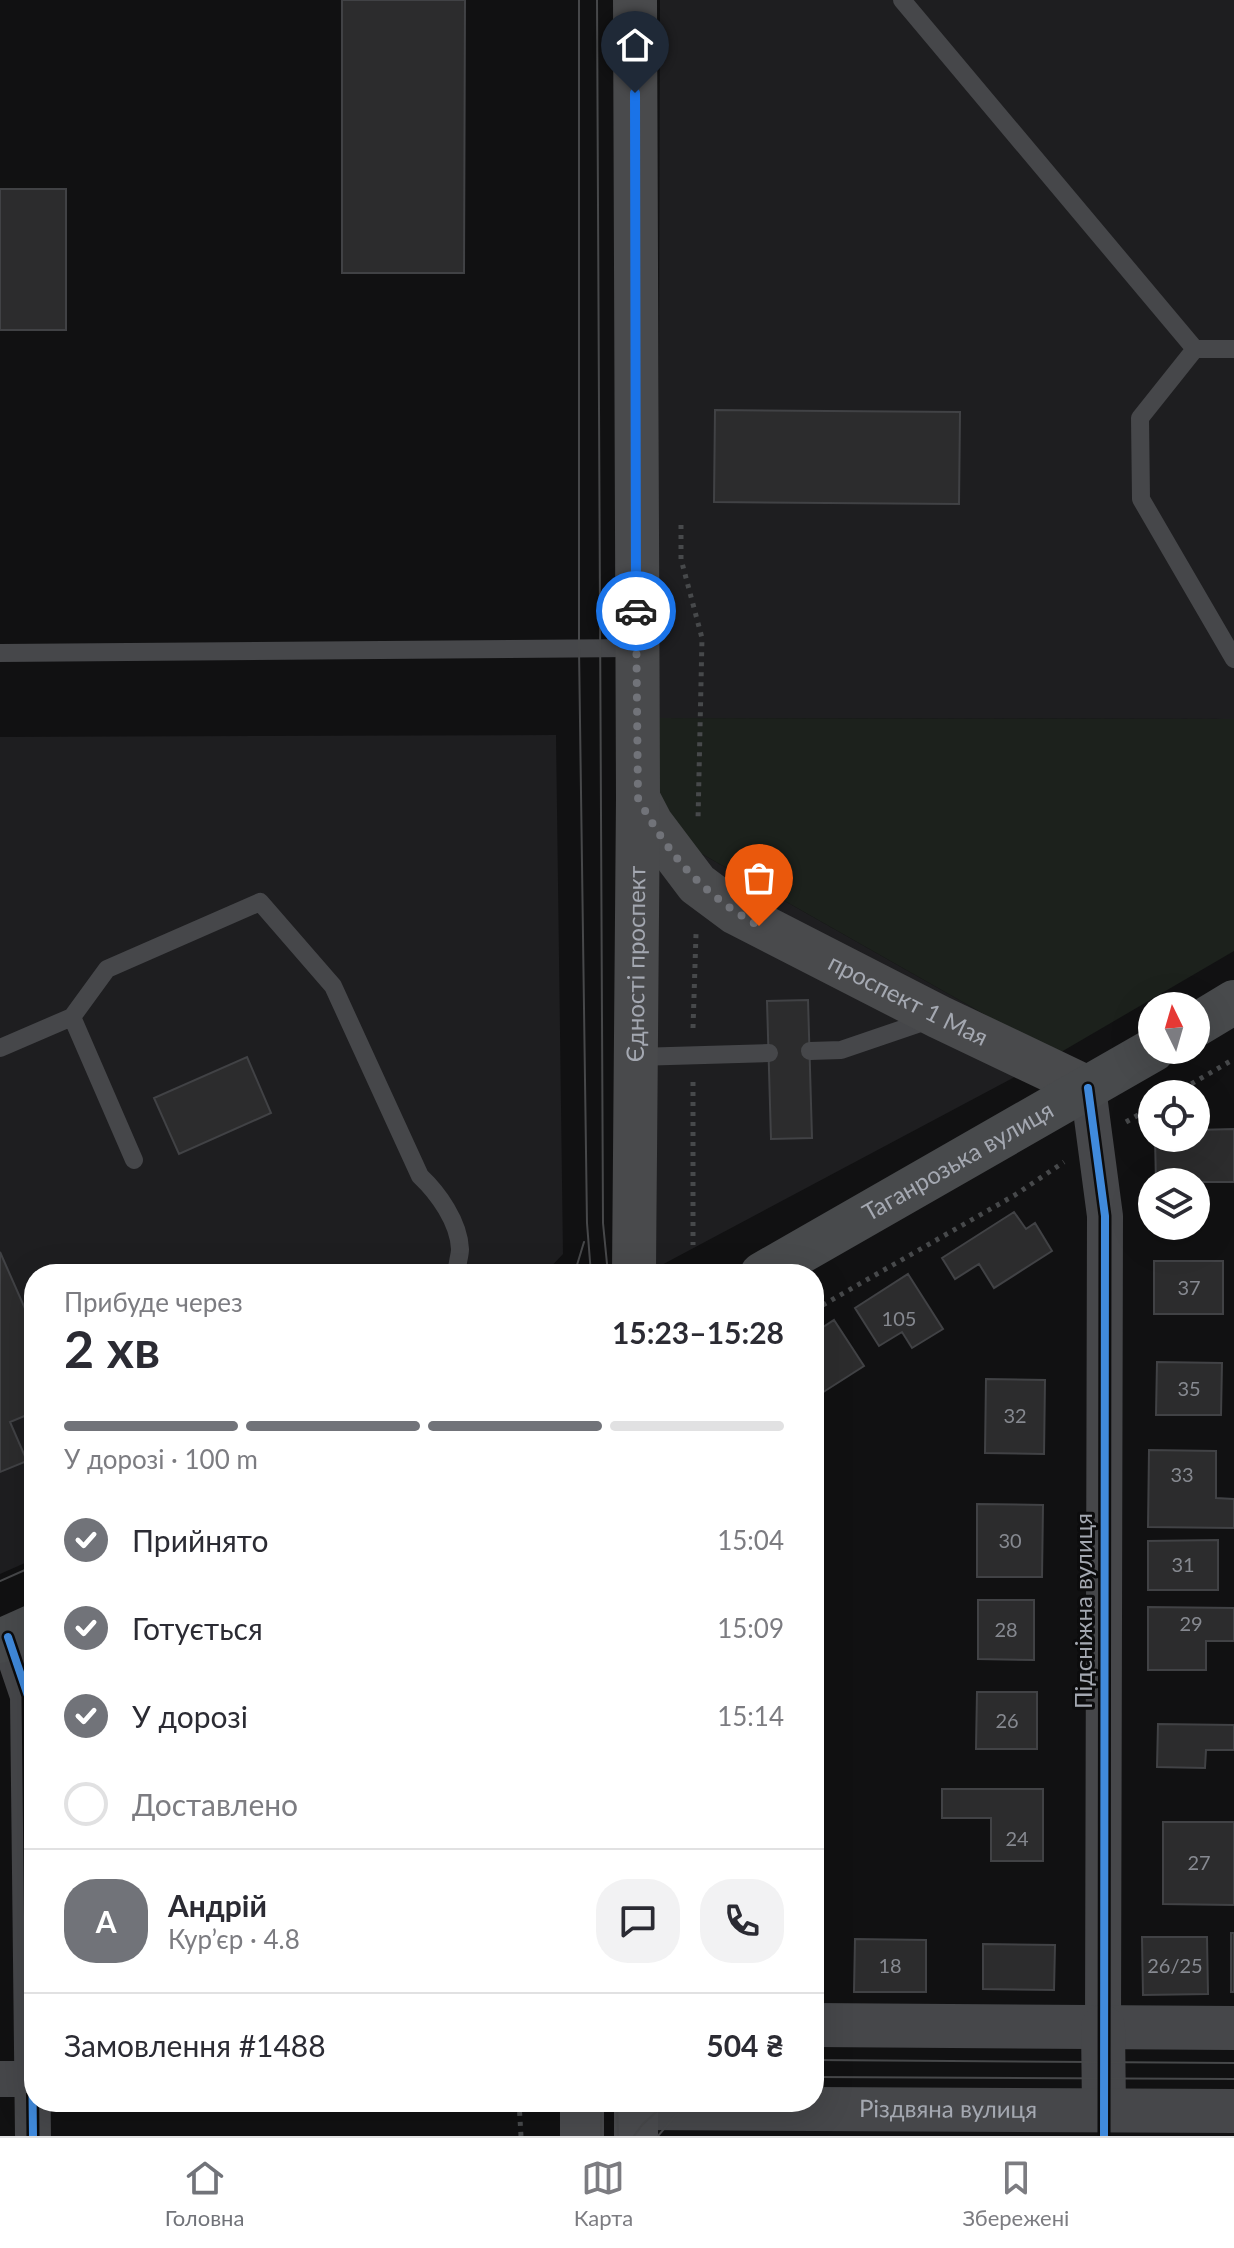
<!DOCTYPE html>
<html lang="uk">
<meta charset="utf-8">
<style>
body{margin:0;font-family:Lato,sans-serif;background:#f2f2f3;color:#2b2b33;height:100vh;display:flex;flex-direction:column;font-size:30px;white-space:nowrap}
*{box-sizing:border-box;margin:0}
p{font-size:26px;color:#7c7c81}
.icon{flex:none;width:44px;height:44px;fill:none;stroke:currentColor;stroke-width:2;stroke-linecap:round;stroke-linejoin:round}
.map{position:relative;flex:1;overflow:hidden}
.sheet{position:absolute;left:24px;top:1264px;width:800px;height:848px;display:flex;flex-direction:column;background:#fff;border-radius:32px;box-shadow:0 8px 32px #0002}
.sheet>*{flex:none}
.needle{width:52px;rotate:355deg}
.tools{position:absolute;left:1138px;top:992px;display:grid;gap:16px}
.tools a{display:grid;place-items:center;width:72px;height:72px;border-radius:50%;background:#fff;box-shadow:0 8px 32px #0002;font-size:40px}
.pin{position:absolute;display:grid;place-items:center;width:68px;height:68px;color:#fff;margin:-82px -34px;border-radius:50% 50% 50% 0;rotate:-45deg;box-shadow:0 0 8px #0007}
.pin .icon{rotate:45deg}
.courier{position:absolute;display:grid;place-items:center;width:80px;height:80px;margin:-40px;border:6px solid #1a73e8;border-radius:50%;background:#fff;color:#222;box-shadow:0 2px 10px #0007}
.summary em{font-style:normal;font-weight:700}
.summary div{display:flex;flex-direction:column-reverse}
.summary{display:flex;align-items:center;justify-content:space-between;height:136px;padding:0 40px}
h1{font-size:52px;font-weight:700;line-height:60px}
.bar{display:grid;grid-template-columns:repeat(4,1fr);gap:12px 8px;align-content:center;height:96px;padding:0 40px}
.bar i{height:10px;border-radius:6px;background:#e1e1e2}
.bar .on{background:#717379}
.bar p{grid-column:span 4}
.line{display:flex;align-items:center;gap:20px;padding:0 40px;border-top:2px solid #e1e1e2}
.line div{flex:1}
.round{display:grid;place-items:center;flex:none;width:84px;height:84px;border-radius:32px;background:#f2f2f3}
ol{padding:0 40px;list-style:none}
li{display:flex;align-items:center;gap:24px;height:88px}
li p{margin-inline-start:auto}
li .icon{padding:8px;border-radius:50%;background:#717379;color:#fff;stroke-width:4}
li:last-child{color:#7c7c81}
li i{width:44px;height:44px;border:4px solid #e1e1e2;border-radius:50%}
.tab-bar{display:flex;justify-content:space-around;align-items:center;height:112px;border-top:2px solid #e1e1e2;background:#fff;font-size:22px;color:#7c7c81}
.tab-bar a{display:grid;justify-items:center;gap:4px}
.tab-bar .on{color:#717379}
.map>svg:first-child{display:block}
.built{fill:#1e1e20}
.green{fill:#1c211c}
.building{fill:#2c2c2d;stroke:#414245;stroke-width:2}
.lines{fill:none;stroke-linecap:round;stroke-linejoin:round}
.path{stroke:#47494b;stroke-width:5;stroke-dasharray:4 6;stroke-linecap:butt}
.service{stroke:#46474a;stroke-width:18}
.minor{stroke:#46474a;stroke-width:36}
.tertiary{stroke:#46474a;stroke-width:44}
.secondary{stroke:#4a4b4e;stroke-width:44}
.primary{stroke:#494a4c;stroke-width:44}
.trunk{stroke:#484a4c;stroke-width:44}
.tram{stroke:#47484a;stroke-width:2}
.cycleway-casing{stroke:#0c0c0d;stroke-width:13}
.cycleway{stroke:#408adc;stroke-width:8}
.done{stroke:#717379;stroke-width:8;stroke-dasharray:0 14.4}
.route{stroke:#1a73e8;stroke-width:10}
.labels{text-anchor:middle;stroke-width:6;stroke-linejoin:round;paint-order:stroke}
.number-label{font-size:20px;fill:#868990}
.street-label{font-size:24px;fill:#a4a8b1;stroke:#0c0c0d}
</style>
<div class="map">
<svg width="1234" height="2136" viewBox="0 0 1234 2136">
<rect width="100%" height="100%" fill="#111112"/>
<!-- built -->
<path class="built" d="M660 0H1234V719L658 718Z
M556 735 563 1254 544 1274H34V1559L0 1574V737Z
M658 829 1056 1055 656 1268Z"/>
<!-- green -->
<path class="green" d="M658 718 1234 719V951L1056 1055 658 829Z"/>
<!-- building -->
<path class="building" d="M342 0H465L464 273H342Z
M0 189H66V330H0Z
M715 410 960 412 959 504 714 502Z
M808 1000 812 1138 771 1139 767 1001Z
M247 1057 271 1113 179 1154 154 1098Z
M1234 1129V1182H1156L1155 1138H1196V1130Z
M1014 1212 1026 1229 1035 1223 1052 1251 994 1288 979 1264 955 1279 942 1258Z
M0 1252 34 1329V1412L10 1422 27 1461 0 1472Z
M1154 1261H1223V1314H1154Z
M908 1274 943 1329 912 1348 902 1332 879 1346 855 1308Z
M834 1320 864 1366 814 1398V1333Z
M1157 1362 1222 1363 1221 1415H1156Z
M986 1379 1045 1380 1044 1454 985 1453Z
M1149 1450 1216 1451V1498L1234 1499V1528L1148 1527Z
M977 1504 1043 1505 1042 1577H977Z
M1218 1540V1590H1148V1541Z
M978 1600H1034V1660L978 1659Z
M1148 1607 1234 1608V1641H1206V1670H1148Z
M977 1692H1037V1749H976Z
M1158 1724 1234 1725V1750H1206L1205 1768 1157 1767Z
M942 1789H1043V1861H991V1818H942Z
M1163 1822H1234V1905L1163 1904Z
M1231 1933H1234V1992H1231Z
M1142 1937H1207L1208 1994 1143 1995Z
M855 1939 926 1940V1992H854Z
M983 1944 1055 1945 1054 1990 983 1989Z"/>
<g class="lines">
<!-- path -->
<path class="path" d="M681 525V559L702 638 698 820
M693 1028 696 934
M693 1082V1245
M1174 1094 1234 1059
M1126 1122 1152 1107
M814 1310 1015 1195 1064 1162
M519 2102 521 2136"/>
<!-- service -->
<path class="service" d="M902 0 1195 349
M1195 349 1140 418 1141 499 1234 659
M1195 349H1234
M0 653 636 648
M72 1017 134 1160
M0 1048 72 1017 107 969 260 902 333 986 420 1176C438 1193 459 1222 460 1249 460 1257 456 1265 457 1274
M810 1051 841 1050 932 1019
M636 1057 769 1053"/>
<!-- minor -->
<path class="minor" d="M1088 1088 1105 1216 1103 2027
M8 1637 28 1696 33 2136
M0 2079H34"/>
<!-- tertiary -->
<g class="tertiary">
<path d="M814 2025 1234 2028"/>
<path d="M1103 2027 1104 2110"/>
<path id="s1" d="M636 2108 1234 2111"/>
</g>
<!-- secondary -->
<path class="secondary" d="M582 2102V2136
M636 2102V2136"/>
<!-- primary -->
<g class="primary">
<path id="s2" d="M638 798 651 823 697 884 736 913 939 1017 1088 1088"/>
<path id="s3" d="M634 1274 638 798 635 0"/>
</g>
<!-- trunk -->
<g class="trunk">
<path d="M1196 1025 1234 1002"/>
<path id="s4" d="M762 1274 1153 1050"/>
<path d="M0 1641 34 1626"/>
</g>
<!-- tram -->
<path class="tram" d="M579 0V649L587 1223 591 1274
M597 0 603 1223 608 1274
M571 1274 577 1265 584 1242
M0 1581 34 1566
M814 2060 1234 2063
M814 2077 1234 2079
M617 2102 618 2136
M601 2136V2102
M634 2136 642 2125 667 2102
M658 2136 675 2116 696 2102"/>
<defs>
<path id="cycleway" d="M1088 1088 1105 1216 1104 2136
M8 1637 28 1696 33 2136"/>
</defs>
<!-- cycleway casing -->
<use href="#cycleway" class="cycleway-casing"/>
<!-- cycleway -->
<use href="#cycleway" class="cycleway"/>
</g>
<g class="lines">
<!-- done -->
<path class="done" d="M636 611 638 798C669 856 702 894 759 926"/>
<!-- route -->
<path class="route" d="M635 93 636 611"/>
</g>
<g class="labels">
<!-- number labels -->
<g class="number-label">
<text x="1189" y="1295">37</text>
<text x="899" y="1326">105</text>
<text x="1189" y="1396">35</text>
<text x="1015" y="1423">32</text>
<text x="1182" y="1482">33</text>
<text x="1010" y="1548">30</text>
<text x="1183" y="1572">31</text>
<text x="1191" y="1631">29</text>
<text x="1006" y="1637">28</text>
<text x="1007" y="1728">26</text>
<text x="1017" y="1846">24</text>
<text x="1199" y="1870">27</text>
<text x="890" y="1973">18</text>
<text x="1175" y="1973">26/25</text>
</g>
<!-- street labels -->
<g class="street-label">
<text dy="8" stroke="none"><textPath href="#s3" startOffset="310">Єдності проспект</textPath></text>
<text dy="8" stroke="none"><textPath href="#s2" startOffset="346">проспект 1 Мая</textPath></text>
<text dy="8" stroke="none"><textPath href="#s4" startOffset="226">Таганрозька вулиця</textPath></text>
<text transform="translate(1084 1611) rotate(-90)" y="8">Підсніжна вулиця</text>
<text dy="8" stroke="none"><textPath href="#s1" startOffset="312">Різдвяна вулиця</textPath></text>
</g>
</g>
</svg>
<div class="tools">
<a><svg class="needle" viewBox="-14 -14 28 28"><path d="M0-13l5 13h-10z" fill="#e53935"/><path d="M0 13l5-13h-10z" fill="#7c7c81"/></svg></a>
<a><svg class="icon" aria-label="locate" viewBox="0 0 24 24"><circle cx="12" cy="12" r="6"/><path d="M12 2v4M12 18v4M2 12h4M18 12h4"/></svg></a>
<a><svg class="icon" aria-label="layers" viewBox="0 0 24 24"><path d="M12 4l9 5-9 5-9-5zM3 14l9 5 9-5"/></svg></a>
</div>
<div class="pin" style="left:759px;top:926px;background:#ea580c"><svg class="icon" aria-label="bag" viewBox="0 0 24 24"><path d="M5 8h14l-1 12H6zM9 8a3 3 0 0 1 6 0"/></svg></div>
<div class="pin" style="left:635px;top:93px;background:#1f2937"><svg class="icon" aria-label="home" viewBox="0 0 24 24"><path d="M3 11l9-7 9 7M6 9v11h12V9"/></svg></div>
<div class="courier" style="left:636px;top:611px"><svg class="icon" aria-label="car" viewBox="0 0 24 24"><path d="M5 17H2v-5l4-1 3-4h7l3 4 3 1v5h-3M9 17h6M6 11h13"/><circle cx="7" cy="17" r="2"/><circle cx="17" cy="17" r="2"/></svg></div>
<section class="sheet">
<div class="summary"><div><h1>2 хв</h1><p>Прибуде через</p></div><em>15:23–15:28</em></div>
<div class="bar"><i class="on"></i><i class="on"></i><i class="on"></i><i></i><p>У дорозі · 100 m</p></div>
<ol>
<li><svg class="icon" aria-label="check" viewBox="0 0 24 24"><path d="M5 12l5 5 9-10"/></svg>Прийнято<p>15:04</p></li>
<li><svg class="icon" aria-label="check" viewBox="0 0 24 24"><path d="M5 12l5 5 9-10"/></svg>Готується<p>15:09</p></li>
<li><svg class="icon" aria-label="check" viewBox="0 0 24 24"><path d="M5 12l5 5 9-10"/></svg>У дорозі<p>15:14</p></li>
<li><i></i>Доставлено</li>
</ol>
<div class="line" style="height:144px"><b class="round" style="background:#717379;color:#fff">А</b><div><b>Андрій</b><p>Кур’єр · 4.8</p></div><a class="round"><svg class="icon" aria-label="chat" viewBox="0 0 24 24"><path d="M4 5h16v11H9l-5 4z"/></svg></a><a class="round"><svg class="icon" aria-label="phone" viewBox="0 0 24 24"><path d="M5 4h4l2 5-3 2q2 4 5 5l2-3 5 2v4C11 20 4 13 5 4z"/></svg></a></div>
<div class="line" style="height:104px"><div>Замовлення #1488</div><b>504 ₴</b></div>
</section>
</div>
<nav class="tab-bar">
<a class="on"><svg class="icon" aria-label="home" viewBox="0 0 24 24"><path d="M3 11l9-7 9 7M6 9v11h12V9"/></svg>Головна</a>
<a><svg class="icon" aria-label="map" viewBox="0 0 24 24"><path d="M3 6l6-2 6 2 6-2v14l-6 2-6-2-6 2zM9 4v14M15 6v14"/></svg>Карта</a>
<a><svg class="icon" aria-label="saved" viewBox="0 0 24 24"><path d="M7 4h10v16l-5-4-5 4z"/></svg>Збережені</a>
</nav>
